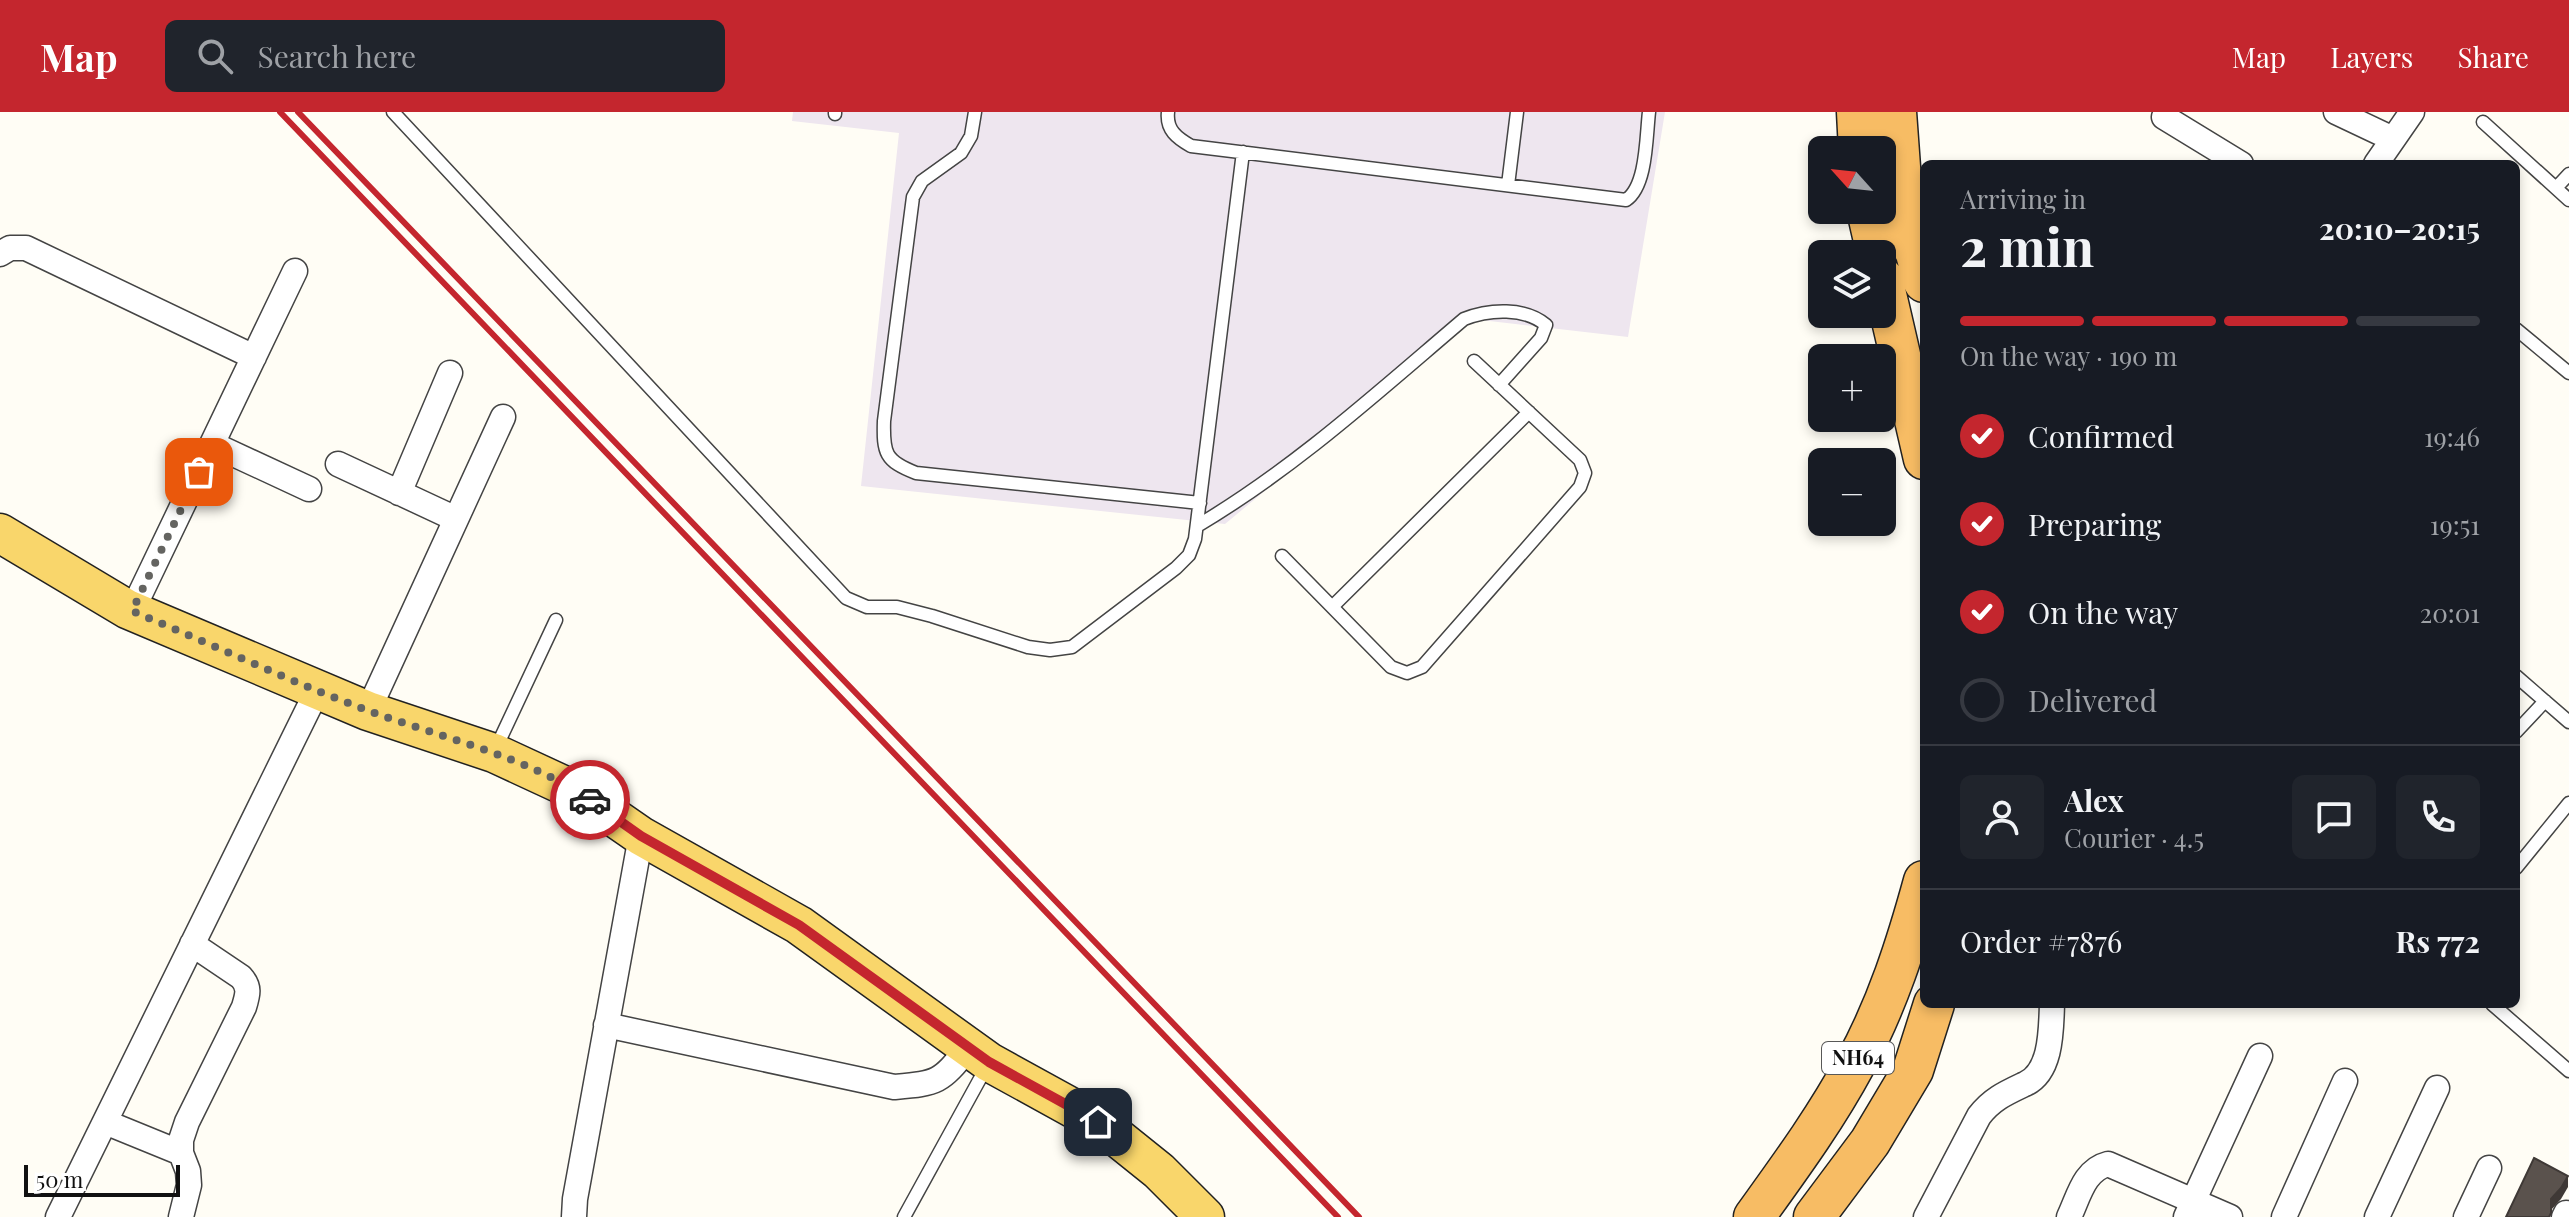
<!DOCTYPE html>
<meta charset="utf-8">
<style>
body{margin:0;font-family:"Playfair Display",serif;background:#20242c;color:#f1f3f6;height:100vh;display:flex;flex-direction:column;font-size:30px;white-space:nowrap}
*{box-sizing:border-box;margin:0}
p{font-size:26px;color:#9ea1a6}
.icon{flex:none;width:44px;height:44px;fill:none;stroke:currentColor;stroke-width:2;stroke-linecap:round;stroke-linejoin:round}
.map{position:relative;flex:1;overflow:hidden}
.panel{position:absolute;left:1920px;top:48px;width:600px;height:848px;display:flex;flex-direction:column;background:#171b24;border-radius:12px;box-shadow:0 4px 12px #0003}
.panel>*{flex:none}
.needle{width:52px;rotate:297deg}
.controls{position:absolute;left:1808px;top:24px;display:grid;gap:16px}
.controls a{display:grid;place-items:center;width:88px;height:88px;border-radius:12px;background:#171b24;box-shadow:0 4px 12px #0003;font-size:40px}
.scale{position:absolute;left:24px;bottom:20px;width:156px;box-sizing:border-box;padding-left:8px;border:4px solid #111;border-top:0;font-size:22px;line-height:28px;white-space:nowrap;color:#111;-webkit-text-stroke:6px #fff;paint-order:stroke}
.pin{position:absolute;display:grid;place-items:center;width:68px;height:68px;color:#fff;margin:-34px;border-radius:16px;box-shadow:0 4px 12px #0006}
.courier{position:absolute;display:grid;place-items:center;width:80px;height:80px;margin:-40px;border:6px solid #c4262e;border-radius:50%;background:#fff;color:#222;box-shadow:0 2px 10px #0007}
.head em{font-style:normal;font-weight:700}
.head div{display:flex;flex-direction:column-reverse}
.head{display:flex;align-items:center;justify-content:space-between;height:136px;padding:0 40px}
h1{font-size:52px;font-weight:700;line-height:60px}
.bar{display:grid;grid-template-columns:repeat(4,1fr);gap:12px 8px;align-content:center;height:96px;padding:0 40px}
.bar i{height:10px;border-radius:6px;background:#363941}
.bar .selected{background:#c4262e}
.bar p{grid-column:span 4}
.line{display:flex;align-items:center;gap:20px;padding:0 40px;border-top:2px solid #363941}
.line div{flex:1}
.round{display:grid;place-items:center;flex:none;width:84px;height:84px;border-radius:12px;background:#20242c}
ol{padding:0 40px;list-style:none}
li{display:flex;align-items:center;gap:24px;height:88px}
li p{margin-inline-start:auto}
li .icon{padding:8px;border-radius:50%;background:#c4262e;color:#fff;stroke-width:4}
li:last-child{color:#9ea1a6}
li i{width:44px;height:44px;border:4px solid #363941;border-radius:50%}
header{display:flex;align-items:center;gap:48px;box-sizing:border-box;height:112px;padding:0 40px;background:#c4262e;color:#fff}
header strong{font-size:38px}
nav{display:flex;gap:44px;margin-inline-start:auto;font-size:28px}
.search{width:560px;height:72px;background:#20242c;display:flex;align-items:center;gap:20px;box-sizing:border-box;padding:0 28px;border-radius:12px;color:#9ea1a6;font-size:30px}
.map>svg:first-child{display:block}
.industrial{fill:#eee6ef}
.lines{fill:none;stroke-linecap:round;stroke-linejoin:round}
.service-casing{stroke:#444;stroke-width:15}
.minor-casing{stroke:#444;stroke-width:27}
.primary-casing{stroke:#222;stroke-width:41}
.trunk-casing{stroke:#222;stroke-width:43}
.service{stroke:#fff;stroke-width:12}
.minor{stroke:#fff;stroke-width:24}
.primary{stroke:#f9d66b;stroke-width:38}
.trunk{stroke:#f7bc64;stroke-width:40}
.rail{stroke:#c4262e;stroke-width:6}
.shaded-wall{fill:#3f3936}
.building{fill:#5a524d;stroke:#3f3936;stroke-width:2}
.done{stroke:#646461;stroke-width:8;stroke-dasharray:0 14.4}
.route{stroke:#c4262e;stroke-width:10}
.labels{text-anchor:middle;stroke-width:8;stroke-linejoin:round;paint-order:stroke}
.shield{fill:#fff;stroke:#585858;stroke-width:2}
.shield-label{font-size:20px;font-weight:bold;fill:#111}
</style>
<header>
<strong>Map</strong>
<div class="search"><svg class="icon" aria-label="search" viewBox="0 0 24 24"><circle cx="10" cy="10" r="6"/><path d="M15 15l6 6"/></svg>Search here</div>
<nav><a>Map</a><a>Layers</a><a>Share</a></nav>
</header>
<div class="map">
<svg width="2569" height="1105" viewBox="0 0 2569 1105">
<rect width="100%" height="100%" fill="#fffdf5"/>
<!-- industrial -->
<path class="industrial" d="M793 0H1665L1628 225 1472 207 1225 412 861 374 899 21 792 9Z"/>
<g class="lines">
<defs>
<path id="service" d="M393 0 846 486 867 495H897L932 504 1028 535 1050 538 1072 535 1176 456 1189 443 1195 427 1243 40
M975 0 971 24 961 41 922 69 913 85 884 309C883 341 885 349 916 361L1200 391
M1168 0C1166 18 1177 26 1191 34L1626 88C1647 74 1646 25 1649 0
M835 2V0
M2483 10 2569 88
M1508 73 1517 0
M2556 76 2569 62
M2516 217 2569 261
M1197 414C1295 356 1378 280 1464 207 1489 197 1525 195 1546 213L1541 226 1499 273
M1282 444 1391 555 1407 561 1422 555 1580 375 1585 361 1580 348 1474 249
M1332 495 1529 300
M2516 564 2569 610
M2516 620 2545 589
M495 638 556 508
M2516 756 2569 691
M2492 892 2569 959
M904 1105 987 954"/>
<path id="minor" d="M2336 0 2393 27
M2164 5 2241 52
M2376 52 2412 0
M0 142 10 136H26L254 245
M212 332 309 377
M338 352 456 407
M399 381 450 261
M132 499 295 159
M368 599 503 305
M606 913 894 975C938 971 940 971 968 936
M105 1010 181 1041
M58 1105 318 577
M181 1105 189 1073 188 1059 181 1041V1028L187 1010 244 895C248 882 250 875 241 865L192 832
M574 1105 575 1087 641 724
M1926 1105 1979 1004C1992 987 2006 981 2025 972 2052 960 2051 917 2052 892
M2069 1105C2079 1084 2084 1058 2108 1052L2230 1105
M2186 1105 2260 944
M2284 1105 2345 969
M2377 1105 2437 976
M2466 1105 2489 1056
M2564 1105 2566 1101"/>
<path id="primary" d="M0 421 127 497 368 599 494 641 576 679 641 724 799 813 989 950 1098 1010 1159 1059 1205 1105"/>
<path id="trunk" d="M1857 0 1859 38
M1896 0 1903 96 1924 170
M1867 98 1877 142
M1882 165 1924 347
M1754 1105C1790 1055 1826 1006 1855 952 1887 894 1907 831 1924 769
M1814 1105 1870 1030 1913 958 1934 892"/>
</defs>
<!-- service casing -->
<use href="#service" class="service-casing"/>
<!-- minor casing -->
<use href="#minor" class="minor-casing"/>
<!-- primary casing -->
<use href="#primary" class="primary-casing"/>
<!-- trunk casing -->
<use href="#trunk" class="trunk-casing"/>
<!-- service -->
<use href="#service" class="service"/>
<!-- minor -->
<use href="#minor" class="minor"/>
<!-- primary -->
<use href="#primary" class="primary"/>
<!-- trunk -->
<use href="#trunk" class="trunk"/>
<!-- rail -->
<path class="rail" d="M280 0 1338 1105
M298 0 1359 1105"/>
</g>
<!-- shaded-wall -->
<path class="shaded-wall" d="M2568 1064V1075L2561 1087 2551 1098V1087Z"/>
<!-- building -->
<path class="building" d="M2534 1046 2568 1064 2561 1076 2551 1087V1101L2549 1105H2506Z"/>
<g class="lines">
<!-- done -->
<path class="done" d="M199 360 132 499C211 532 289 569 369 599 440 625 528 645 590 688"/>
<!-- route -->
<path class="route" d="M590 688 641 724 799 813 989 950 1098 1010"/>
</g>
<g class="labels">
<!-- shield labels -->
<rect class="shield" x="1822" y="930" width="72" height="32" rx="6"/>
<g class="shield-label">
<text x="1858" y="953">NH64</text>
</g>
</g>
</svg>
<div class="controls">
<a><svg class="needle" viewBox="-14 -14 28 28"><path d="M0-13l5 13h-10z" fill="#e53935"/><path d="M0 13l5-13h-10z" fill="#9ea1a6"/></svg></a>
<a><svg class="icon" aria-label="layers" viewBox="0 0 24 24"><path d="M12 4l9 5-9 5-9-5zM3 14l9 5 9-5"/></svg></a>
<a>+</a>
<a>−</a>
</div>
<div class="scale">50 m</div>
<div class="pin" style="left:199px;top:360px;background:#ea580c"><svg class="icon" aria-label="bag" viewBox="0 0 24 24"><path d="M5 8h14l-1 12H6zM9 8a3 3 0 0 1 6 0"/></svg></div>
<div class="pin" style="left:1098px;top:1010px;background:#1f2937"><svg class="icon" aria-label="home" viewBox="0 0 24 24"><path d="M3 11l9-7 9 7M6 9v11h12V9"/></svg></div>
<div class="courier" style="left:590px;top:688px"><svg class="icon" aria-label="car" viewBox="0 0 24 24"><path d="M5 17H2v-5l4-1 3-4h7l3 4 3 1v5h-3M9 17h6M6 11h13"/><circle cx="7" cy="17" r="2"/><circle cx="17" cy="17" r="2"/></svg></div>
<section class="panel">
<div class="head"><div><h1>2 min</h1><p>Arriving in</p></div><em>20:10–20:15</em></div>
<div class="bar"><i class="selected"></i><i class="selected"></i><i class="selected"></i><i></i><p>On the way · 190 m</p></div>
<ol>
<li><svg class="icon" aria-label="check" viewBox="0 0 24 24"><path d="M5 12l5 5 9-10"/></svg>Confirmed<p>19:46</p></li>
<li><svg class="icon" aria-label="check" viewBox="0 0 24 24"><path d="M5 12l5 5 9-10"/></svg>Preparing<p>19:51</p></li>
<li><svg class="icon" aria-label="check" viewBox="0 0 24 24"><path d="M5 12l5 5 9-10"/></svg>On the way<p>20:01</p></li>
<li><i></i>Delivered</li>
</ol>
<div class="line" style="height:144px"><a class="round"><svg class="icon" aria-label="person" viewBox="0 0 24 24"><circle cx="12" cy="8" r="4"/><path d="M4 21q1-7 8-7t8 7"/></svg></a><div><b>Alex</b><p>Courier · 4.5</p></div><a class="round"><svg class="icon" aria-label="chat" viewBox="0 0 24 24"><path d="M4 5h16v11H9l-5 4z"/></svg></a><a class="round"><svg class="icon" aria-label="phone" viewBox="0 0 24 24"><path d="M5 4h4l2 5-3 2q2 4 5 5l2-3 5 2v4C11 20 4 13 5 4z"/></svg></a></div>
<div class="line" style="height:104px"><div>Order #7876</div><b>Rs 772</b></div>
</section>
</div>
